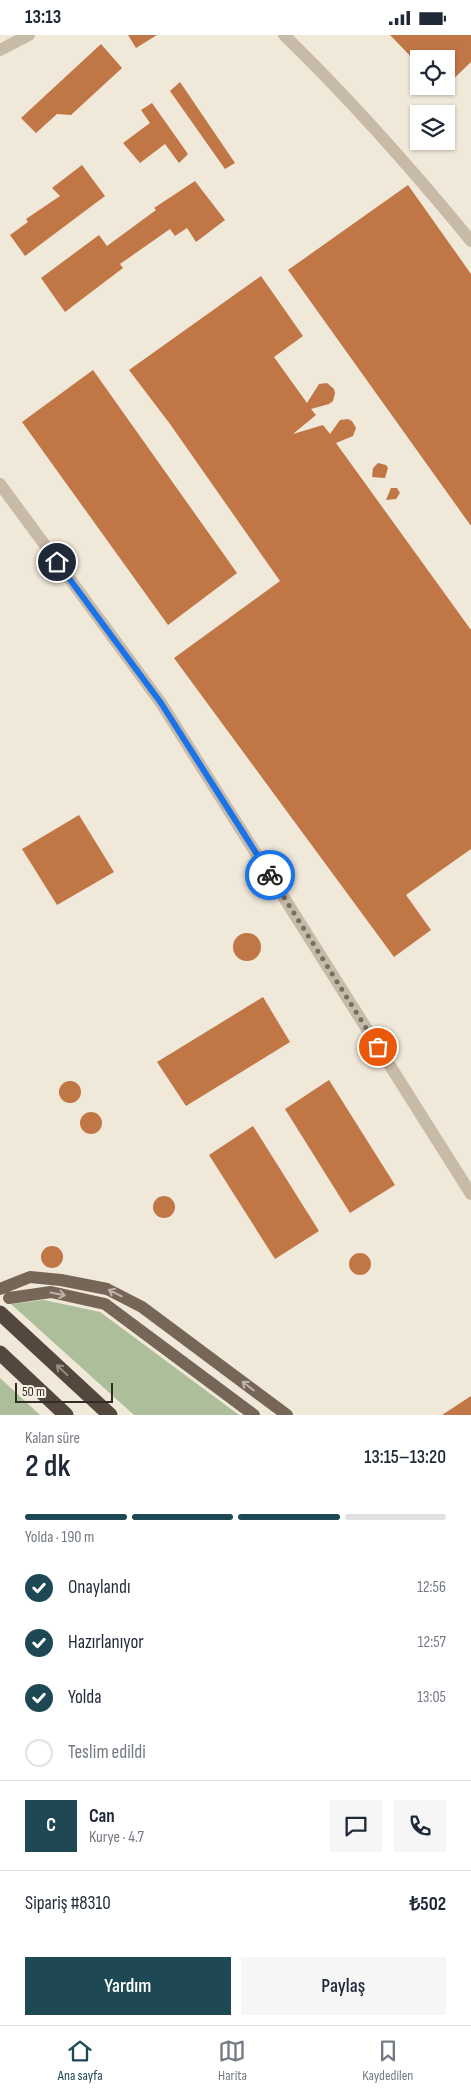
<!DOCTYPE html>
<html lang="tr">
<meta charset="utf-8">
<style>
body{margin:0;font-family:"Sofia Sans Condensed",sans-serif;background:#f6f6f7;color:#1f2937;height:100vh;display:flex;flex-direction:column;font-size:19px;white-space:nowrap}
*{box-sizing:border-box;margin:0}
p{font-size:16px;color:#747a83}
.icon{flex:none;width:28px;height:28px;fill:none;stroke:currentColor;stroke-width:2;stroke-linecap:round;stroke-linejoin:round}
.map{position:relative;height:1380px;overflow:hidden}
.side{display:flex;flex-direction:column;background:#fff;flex:1}
.side>*{flex:none}
.fabs{position:absolute;left:410px;top:15px;display:grid;gap:10px}
.fabs a{display:grid;place-items:center;width:45px;height:45px;border-radius:0px;background:#fff;box-shadow:0 1px 4px #0004;font-size:25px}
.scale{position:absolute;left:15px;bottom:12px;width:98px;box-sizing:border-box;padding-left:5px;border:2px solid #342c26;border-top:0;font-size:14px;line-height:18px;white-space:nowrap;color:#342c26;-webkit-text-stroke:4px #f8f2e5;paint-order:stroke}
.pin{position:absolute;display:grid;place-items:center;width:42px;height:42px;color:#fff;margin:-21px;border:2px solid #fff;border-radius:50%;box-shadow:0 1px 5px #0007}
.courier{position:absolute;display:grid;place-items:center;width:50px;height:50px;margin:-25px;border:4px solid #1a73e8;border-radius:50%;background:#fff;color:#222;box-shadow:0 1px 6px #0007}
.headline em{font-style:normal;font-weight:600}
.headline div{display:flex;flex-direction:column-reverse}
.headline{display:flex;align-items:center;justify-content:space-between;height:85px;padding:0 25px}
h1{font-size:32px;font-weight:600;line-height:38px}
.bar{display:grid;grid-template-columns:repeat(4,1fr);gap:8px 5px;align-content:center;height:60px;padding:0 25px}
.bar i{height:6px;border-radius:4px;background:#e0e1e3}
.bar .selected{background:#1e4853}
.bar p{grid-column:span 4}
.line{display:flex;align-items:center;gap:12px;padding:0 25px;border-top:1px solid #e0e1e3}
.line div{flex:1}
.round{display:grid;place-items:center;flex:none;width:52px;height:52px;border-radius:0px;background:#f6f6f7}
ol{padding:0 25px;list-style:none}
li{display:flex;align-items:center;gap:15px;height:55px}
li p{margin-inline-start:auto}
li .icon{padding:5px;border-radius:50%;background:#1e4853;color:#fff;stroke-width:4}
li:last-child{color:#747a83}
li i{width:28px;height:28px;border:2px solid #e0e1e3;border-radius:50%}
.action{display:flex;gap:10px;margin-top:auto;padding:10px 25px}
.action a{flex:1;height:58px;border-radius:0px;background:#1e4853;color:#fff;font-size:20px;font-weight:600;line-height:58px;text-align:center}
.action a+a{background:#f6f6f7;color:#1f2937}
.status{display:flex;justify-content:space-between;align-items:center;height:35px;padding:0 25px;background:#fff;direction:ltr}
.status svg{height:14px;fill:currentColor}
.menu{display:flex;justify-content:space-around;align-items:center;height:70px;border-top:1px solid #e0e1e3;background:#fff;font-size:14px;color:#747a83}
.menu a{display:grid;justify-items:center;gap:2px}
.menu .selected{color:#1e4853}
.map>svg:first-child{display:block}
.green{fill:#adbe9a}
.building{fill:#c17646}
.lines{fill:none;stroke-linecap:round;stroke-linejoin:round}
.minor{stroke:#c7baa6;stroke-width:12}
.major{stroke:#756658;stroke-width:12}
.highway{stroke:#54483e;stroke-width:15}
.oneway{stroke:#bdb3a6}
.oneway2{stroke:#968c81}
.done{stroke:#766e65;stroke-width:5;stroke-dasharray:0 9}
.route{stroke:#1a73e8;stroke-width:6}
</style>
<div class="status"><b>13:13</b><svg viewBox="0 0 49 12"><path d="M0 12V9h3v3zM5 12V6h3v6zM10 12V3h3v9zM15 12V0h3v12zM26 1h20v11H26zM47 4h2v5h-2z"/></svg></div>
<div class="map">
<svg width="471" height="1380" viewBox="0 0 471 1380">
<rect width="100%" height="100%" fill="#f0e8d9"/>
<!-- green -->
<path class="green" d="M44 1265 100 1277 239 1380H134L11 1269Z
M0 1343 40 1380H0Z"/>
<!-- building -->
<path class="building" d="M128 0H157L136 13Z
M390 0H471V27L446 51V24H419V30Z
M101 9 122 33 71 80 57 79 36 98 21 83Z
M180 47 235 128 225 134 170 56Z
M152 68 188 119 179 128 165 109 140 128 123 108 150 88 141 75Z
M82 130 105 161 25 221 10 200 28 187 26 184 60 161 52 153Z
M195 146 225 185 196 207 187 193 175 201 170 194 120 229 123 233 65 277 41 243 99 200 107 211 156 175 154 173Z
M408 150 471 239V491L288 235Z
M261 241 303 301 274 322 307 368 319 349 327 348 334 354 335 358 333 366 329 369 311 374 316 380 293 399 323 390 330 399 340 385 348 384 352 386 356 393 353 401 336 408 471 595V814L406 860 431 895 394 922 174 623 280 546 170 389 129 335Z
M93 335 237 538 168 590 22 387Z
M378 428 386 430 388 433 385 443 372 442 373 433Z
M391 453H397L400 458 396 464 386 465Z
M79 780 114 837 57 870 22 814Z
M233 912a14 14 0 1 1 28 0a14 14 0 1 1-28 0Z
M263 962 290 1007 186 1071 157 1027Z
M329 1045 395 1150 350 1178 285 1074Z
M59 1057a11 11 0 1 1 22 0a11 11 0 1 1-22 0Z
M80 1088a11 11 0 1 1 22 0a11 11 0 1 1-22 0Z
M253 1091 319 1196 275 1224 209 1120Z
M153 1172a11 11 0 1 1 22 0a11 11 0 1 1-22 0Z
M41 1222a11 11 0 1 1 22 0a11 11 0 1 1-22 0Z
M349 1229a11 11 0 1 1 22 0a11 11 0 1 1-22 0Z
M471 1361V1380H442Z"/>
<g class="lines">
<!-- minor -->
<path class="minor" d="M284 0C351 65 412 134 471 206
M0 15 29 0
M0 449 161 668 471 1159"/>
<!-- major -->
<path class="major" d="M0 1254 30 1242 61 1245 107 1254 142 1272 287 1380
M9 1263 51 1257 105 1269 254 1380"/>
<!-- highway -->
<path class="highway" d="M0 1278 110 1380
M0 1318 66 1380"/>
</g>
<!-- one-way arrows -->
<defs><path id="oneway-shaft" d="M-6 0H5M1.5-3L5.5 0L1.5 3" fill="none" stroke-width="1.6" stroke-linecap="round" stroke-linejoin="round" transform="scale(1.25)"/></defs>
<g class="oneway">
<use href="#oneway-shaft" transform="translate(115 1258) rotate(-153)"/>
<use href="#oneway-shaft" transform="translate(58 1259) rotate(11)"/>
<use href="#oneway-shaft" transform="translate(248 1351) rotate(-143)"/>
</g>
<use class="oneway2" href="#oneway-shaft" transform="translate(62 1335) rotate(-137)"/>
<g class="lines">
<!-- done -->
<path class="done" d="M270 840 378 1012"/>
<!-- route -->
<path class="route" d="M57 527 161 668 270 840"/>
</g>
</svg>
<div class="fabs">
<a><svg class="icon" aria-label="locate" viewBox="0 0 24 24"><circle cx="12" cy="12" r="6"/><path d="M12 2v4M12 18v4M2 12h4M18 12h4"/></svg></a>
<a><svg class="icon" aria-label="layers" viewBox="0 0 24 24"><path d="M12 4l9 5-9 5-9-5zM3 14l9 5 9-5"/></svg></a>
</div>
<div class="scale">50 m</div>
<div class="pin" style="left:378px;top:1012px;background:#ea580c"><svg class="icon" aria-label="bag" viewBox="0 0 24 24"><path d="M5 8h14l-1 12H6zM9 8a3 3 0 0 1 6 0"/></svg></div>
<div class="pin" style="left:57px;top:527px;background:#1f2937"><svg class="icon" aria-label="home" viewBox="0 0 24 24"><path d="M3 11l9-7 9 7M6 9v11h12V9"/></svg></div>
<div class="courier" style="left:270px;top:840px"><svg class="icon" aria-label="bike" viewBox="0 0 24 24"><circle cx="6" cy="16" r="4"/><circle cx="18" cy="16" r="4"/><path d="M6 16l4-8h5l3 8M10 8l3 8H6M13 5h3"/></svg></div>
</div>
<section class="side">
<div class="headline"><div><h1>2 dk</h1><p>Kalan süre</p></div><em>13:15–13:20</em></div>
<div class="bar"><i class="selected"></i><i class="selected"></i><i class="selected"></i><i></i><p>Yolda · 190 m</p></div>
<ol>
<li><svg class="icon" aria-label="check" viewBox="0 0 24 24"><path d="M5 12l5 5 9-10"/></svg>Onaylandı<p>12:56</p></li>
<li><svg class="icon" aria-label="check" viewBox="0 0 24 24"><path d="M5 12l5 5 9-10"/></svg>Hazırlanıyor<p>12:57</p></li>
<li><svg class="icon" aria-label="check" viewBox="0 0 24 24"><path d="M5 12l5 5 9-10"/></svg>Yolda<p>13:05</p></li>
<li><i></i>Teslim edildi</li>
</ol>
<div class="line" style="height:90px"><b class="round" style="background:#1e4853;color:#fff">C</b><div><b>Can</b><p>Kurye · 4.7</p></div><a class="round"><svg class="icon" aria-label="chat" viewBox="0 0 24 24"><path d="M4 5h16v11H9l-5 4z"/></svg></a><a class="round"><svg class="icon" aria-label="phone" viewBox="0 0 24 24"><path d="M5 4h4l2 5-3 2q2 4 5 5l2-3 5 2v4C11 20 4 13 5 4z"/></svg></a></div>
<div class="line" style="height:65px"><div>Sipariş #8310</div><b>₺502</b></div>
<div class="action"><a>Yardım</a><a>Paylaş</a></div>
</section>
<nav class="menu">
<a class="selected"><svg class="icon" aria-label="home" viewBox="0 0 24 24"><path d="M3 11l9-7 9 7M6 9v11h12V9"/></svg>Ana sayfa</a>
<a><svg class="icon" aria-label="map" viewBox="0 0 24 24"><path d="M3 6l6-2 6 2 6-2v14l-6 2-6-2-6 2zM9 4v14M15 6v14"/></svg>Harita</a>
<a><svg class="icon" aria-label="saved" viewBox="0 0 24 24"><path d="M7 4h10v16l-5-4-5 4z"/></svg>Kaydedilen</a>
</nav>
